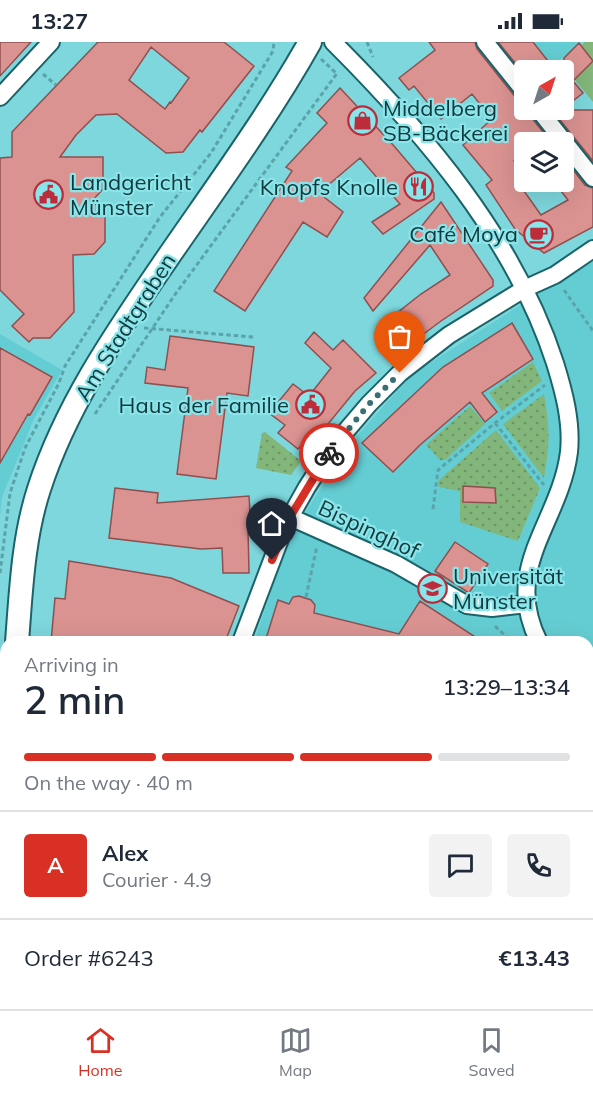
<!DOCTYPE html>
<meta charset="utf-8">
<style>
body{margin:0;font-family:Mulish,sans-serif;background:#f2f2f3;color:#1f2937;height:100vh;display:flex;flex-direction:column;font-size:22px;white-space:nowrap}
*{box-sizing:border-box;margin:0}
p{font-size:20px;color:#747a83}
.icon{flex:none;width:33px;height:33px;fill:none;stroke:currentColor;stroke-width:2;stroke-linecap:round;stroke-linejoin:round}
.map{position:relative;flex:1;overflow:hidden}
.drawer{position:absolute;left:0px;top:594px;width:594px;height:374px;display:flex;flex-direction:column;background:#fff;border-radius:18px 18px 0 0;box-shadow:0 6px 24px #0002}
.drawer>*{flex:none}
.needle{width:39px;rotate:39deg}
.tools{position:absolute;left:514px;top:18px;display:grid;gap:12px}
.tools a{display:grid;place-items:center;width:60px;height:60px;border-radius:6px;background:#fff;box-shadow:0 6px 24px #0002;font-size:30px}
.pin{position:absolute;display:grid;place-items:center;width:51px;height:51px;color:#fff;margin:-62px -26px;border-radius:50% 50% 50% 0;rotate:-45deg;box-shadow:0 0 6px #0007}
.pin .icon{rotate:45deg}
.courier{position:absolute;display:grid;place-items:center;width:60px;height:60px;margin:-30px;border:4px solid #d93025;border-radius:50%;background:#fff;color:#222;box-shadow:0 2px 8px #0007}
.summary em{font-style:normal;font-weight:600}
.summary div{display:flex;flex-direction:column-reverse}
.summary{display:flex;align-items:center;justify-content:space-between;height:102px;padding:0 24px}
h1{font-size:39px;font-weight:600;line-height:45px}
.bar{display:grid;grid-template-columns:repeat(4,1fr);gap:9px 6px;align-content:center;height:72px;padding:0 24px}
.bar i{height:8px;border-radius:4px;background:#e0e1e3}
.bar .selected{background:#d93025}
.bar p{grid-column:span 4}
.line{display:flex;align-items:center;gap:15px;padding:0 24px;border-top:2px solid #e0e1e3}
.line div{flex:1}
.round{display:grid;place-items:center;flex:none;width:63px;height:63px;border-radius:6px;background:#f2f2f3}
.status{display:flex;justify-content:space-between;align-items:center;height:42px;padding:0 30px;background:#fff;direction:ltr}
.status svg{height:16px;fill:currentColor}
.tab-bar{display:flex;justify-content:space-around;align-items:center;height:84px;border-top:2px solid #e0e1e3;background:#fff;font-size:16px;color:#747a83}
.tab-bar a{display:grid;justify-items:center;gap:3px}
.tab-bar .selected{color:#d93025}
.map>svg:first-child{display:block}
.built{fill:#64cdd3}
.grass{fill:url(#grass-dots)}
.park{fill:url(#park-tufts)}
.garden{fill:#83b67a}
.building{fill:#da9391;stroke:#904f4f;stroke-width:1.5;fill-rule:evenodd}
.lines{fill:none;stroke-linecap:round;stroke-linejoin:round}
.minor-casing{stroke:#1a6368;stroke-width:20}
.secondary-casing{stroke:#1a6368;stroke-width:26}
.path{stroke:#5aa3a8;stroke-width:3;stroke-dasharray:4.5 3;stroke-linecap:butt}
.minor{stroke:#fff;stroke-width:16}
.secondary{stroke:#fff;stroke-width:22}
.done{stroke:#377074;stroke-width:6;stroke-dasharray:0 10.8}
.route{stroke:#d93025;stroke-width:8}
.labels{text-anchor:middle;stroke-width:4.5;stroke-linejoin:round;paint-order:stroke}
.poi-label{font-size:22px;fill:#12393b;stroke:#8ae5ea;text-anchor:start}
.street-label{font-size:22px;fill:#12393b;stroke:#8ae5ea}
</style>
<div class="status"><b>13:27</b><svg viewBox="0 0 49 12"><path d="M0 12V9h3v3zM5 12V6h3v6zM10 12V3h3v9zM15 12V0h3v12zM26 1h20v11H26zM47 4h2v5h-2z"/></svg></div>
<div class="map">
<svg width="593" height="967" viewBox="0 0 593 967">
<defs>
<pattern id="grass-dots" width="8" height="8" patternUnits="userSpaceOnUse" patternTransform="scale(1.5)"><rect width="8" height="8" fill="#83b67a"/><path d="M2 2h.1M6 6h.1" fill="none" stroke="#6a9565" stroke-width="1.8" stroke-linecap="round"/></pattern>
<pattern id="park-tufts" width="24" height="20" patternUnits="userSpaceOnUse" patternTransform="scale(1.5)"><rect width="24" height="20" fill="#83b67a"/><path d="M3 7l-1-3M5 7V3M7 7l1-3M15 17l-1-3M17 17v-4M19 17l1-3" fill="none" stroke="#6a9565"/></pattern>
</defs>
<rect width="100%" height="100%" fill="#7dd7dd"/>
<!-- built -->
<path class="built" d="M499 0H582L567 13 543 28H525Z
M593 216V878L588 879V600H254L289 495 350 402 410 334Z
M0 292 62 328 34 377 2 455 0 474Z"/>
<!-- grass -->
<path class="grass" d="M533 320 542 339 502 369 489 351Z
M544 352C550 385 550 403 544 436L503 382Z
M470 364 485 382 445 418H440L426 403Z
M496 388 540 446 518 499 460 480V449L439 445 438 439Z
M265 390 301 419 291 433 256 426 262 391Z"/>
<!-- park -->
<path class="park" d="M142 962H352L351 967H143Z"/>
<!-- garden -->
<path class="garden" d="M585 0H593V60L566 27 569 13Z"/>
<!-- building -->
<path class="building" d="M0 0H31L0 34Z
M98 0H224L254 24 202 90 200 88 183 110 166 111 117 72 96 73 76 93 60 115H103V147L92 159 105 171V200L94 212 73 213 74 270 50 296H33L29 300 12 284 24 272 0 248V116L12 115V90ZM151 5 189 36 171 61 170 60 165 67 129 38Z
M429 0H475L477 7 517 57 525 60V68H529L531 75 551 100H525V109L514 119 530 145 524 149 541 173 568 158 554 140H564V116L585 143 593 146V185L544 211 515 187 486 143 492 138 463 103 492 77 472 52 441 77 414 44 409 48 399 36 435 8Z
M498 0H533L555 28H525V33Z
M579 1 593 19 573 39 583 51 564 66V16Z
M340 46 394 104 434 151V157L383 192 372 180 400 162 360 116 319 151 343 170 327 195 303 180 245 269 214 249 292 129 286 125 327 81 317 71Z
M552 68H593V119Z
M441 160 493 238V244L441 279 402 308 383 282 421 252 450 233 430 203 373 269 364 256Z
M512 281 533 317 482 351 497 370 485 380 470 360 420 403 393 430 362 401 443 325Z
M314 290 333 308 343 298 376 331 355 349 310 404 304 400 298 407 278 391 285 383 269 371 293 342 309 354 331 326 305 301Z
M170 294 254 305 248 354 227 351 216 437 177 432 188 346 145 341 147 325 165 328Z
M0 306 52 335 30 373 28 372 0 421Z
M463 444 495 446 496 461 463 460Z
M115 446 158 451 157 461 249 454 251 486 248 487 249 531H223L222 506 201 507 109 496Z
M455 500 488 522 469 551 435 529Z
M69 519 171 536 239 564 225 600H51L55 556 65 557Z
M299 554 311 558 315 563 314 571 399 592 420 559 483 600H265L278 558 289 562 293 555Z"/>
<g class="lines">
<defs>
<path id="minor" d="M333 0C424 91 515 197 555 321 564 350 572 380 569 410 560 481 501 525 539 600
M485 0 525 50
M0 55 51 0
M539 68 593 136
M290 475 396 522 467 563 492 566 526 562
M241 600 285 484 307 445 334 403 369 362 400 331 449 293 524 247 555 233 593 207
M588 650 593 653"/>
<path id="secondary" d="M17 600C21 549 23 496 39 447 65 366 114 294 162 224 212 151 266 78 310 0
M0 953 6 922"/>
</defs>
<!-- minor casing -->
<use href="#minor" class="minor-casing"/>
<!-- secondary casing -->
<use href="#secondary" class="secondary-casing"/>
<!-- path -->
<path class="path" d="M367 0 373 15
M321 17 336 31
M43 32 56 43
M564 248 593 289
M144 286 253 295
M95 372 174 254 338 30
M495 381 544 443
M433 467 438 428 495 381 545 343
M0 531 10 451 25 406 59 341 65 324 160 175 211 111 273 9 274 0
M306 555 317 504
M495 584 512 600
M0 673 6 674
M588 699 593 703
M588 716 593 709
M588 728 593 732
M588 827 593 821
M588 894 593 893
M27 967 29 962"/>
<!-- minor -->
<use href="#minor" class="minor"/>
<!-- secondary -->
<use href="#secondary" class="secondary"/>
</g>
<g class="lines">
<!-- done -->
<path class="done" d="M329 411 369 362 400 331"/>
<!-- route -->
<path class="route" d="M272 518 290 475 329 411"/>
</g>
<!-- icons -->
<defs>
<symbol id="shop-ring" viewBox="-11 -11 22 22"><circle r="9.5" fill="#8ae5ea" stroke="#bd2c3b" stroke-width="1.5"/><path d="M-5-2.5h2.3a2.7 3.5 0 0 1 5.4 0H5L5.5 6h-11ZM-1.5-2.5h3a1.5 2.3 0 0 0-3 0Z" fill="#bd2c3b"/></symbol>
<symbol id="restaurant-ring" viewBox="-11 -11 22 22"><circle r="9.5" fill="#8ae5ea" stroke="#bd2c3b" stroke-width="1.5"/><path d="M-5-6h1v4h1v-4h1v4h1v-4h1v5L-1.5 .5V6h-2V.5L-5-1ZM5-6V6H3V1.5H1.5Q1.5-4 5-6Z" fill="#bd2c3b"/></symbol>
<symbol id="civic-ring" viewBox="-11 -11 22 22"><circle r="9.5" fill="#8ae5ea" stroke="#bd2c3b" stroke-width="1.5"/><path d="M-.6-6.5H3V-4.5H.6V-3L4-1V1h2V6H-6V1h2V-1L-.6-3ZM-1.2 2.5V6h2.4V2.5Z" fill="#bd2c3b"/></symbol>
<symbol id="cafe-ring" viewBox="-11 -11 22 22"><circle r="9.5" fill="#8ae5ea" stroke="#bd2c3b" stroke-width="1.5"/><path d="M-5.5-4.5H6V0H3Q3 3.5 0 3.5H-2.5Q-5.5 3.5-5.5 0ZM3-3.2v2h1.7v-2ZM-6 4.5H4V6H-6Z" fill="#bd2c3b"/></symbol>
<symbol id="university-ring" viewBox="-11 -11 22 22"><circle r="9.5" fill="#8ae5ea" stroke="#bd2c3b" stroke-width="1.5"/><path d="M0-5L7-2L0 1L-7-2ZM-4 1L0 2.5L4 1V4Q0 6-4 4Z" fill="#bd2c3b"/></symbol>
</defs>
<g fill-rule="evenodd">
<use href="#shop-ring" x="346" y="62" width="33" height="33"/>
<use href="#restaurant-ring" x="402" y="128" width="33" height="33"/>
<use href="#civic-ring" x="32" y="136" width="33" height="33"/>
<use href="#cafe-ring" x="522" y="176" width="33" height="33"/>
<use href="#civic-ring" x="294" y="346" width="33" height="33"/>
<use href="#university-ring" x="416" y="530" width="33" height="33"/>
</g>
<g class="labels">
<!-- poi labels -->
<g class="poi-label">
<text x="383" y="74">Middelberg<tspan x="383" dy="25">SB-Bäckerei</tspan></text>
<text x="70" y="148">Landgericht<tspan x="70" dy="25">Münster</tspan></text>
<text x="398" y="153" text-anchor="end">Knopfs Knolle</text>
<text x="518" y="200" text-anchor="end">Café Moya</text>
<text x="289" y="371" text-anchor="end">Haus der Familie</text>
<text x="453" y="542">Universität<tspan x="453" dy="25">Münster</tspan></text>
</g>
<!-- street labels -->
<g class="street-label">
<text transform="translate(125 285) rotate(-58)" y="8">Am Stadtgraben</text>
<text transform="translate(369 487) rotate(25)" y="8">Bispinghof</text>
</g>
</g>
</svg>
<div class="tools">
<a><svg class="needle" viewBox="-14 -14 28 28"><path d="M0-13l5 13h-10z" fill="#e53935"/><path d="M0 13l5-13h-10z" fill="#747a83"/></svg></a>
<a><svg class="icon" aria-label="layers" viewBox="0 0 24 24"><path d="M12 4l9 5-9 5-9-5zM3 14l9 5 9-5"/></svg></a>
</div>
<div class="pin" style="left:400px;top:331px;background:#ea580c"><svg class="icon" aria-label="bag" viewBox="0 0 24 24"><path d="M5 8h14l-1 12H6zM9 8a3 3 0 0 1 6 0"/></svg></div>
<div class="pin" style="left:272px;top:518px;background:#1f2937"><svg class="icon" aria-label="home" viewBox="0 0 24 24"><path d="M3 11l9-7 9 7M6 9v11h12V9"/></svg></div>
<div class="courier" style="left:329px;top:411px"><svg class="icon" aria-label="bike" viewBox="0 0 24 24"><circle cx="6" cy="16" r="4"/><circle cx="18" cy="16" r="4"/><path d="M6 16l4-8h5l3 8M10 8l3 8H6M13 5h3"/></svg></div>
<section class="drawer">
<div class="summary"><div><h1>2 min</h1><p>Arriving in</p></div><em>13:29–13:34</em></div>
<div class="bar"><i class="selected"></i><i class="selected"></i><i class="selected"></i><i></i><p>On the way · 40 m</p></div>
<div class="line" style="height:108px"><b class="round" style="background:#d93025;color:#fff">A</b><div><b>Alex</b><p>Courier · 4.9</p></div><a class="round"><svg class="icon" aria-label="chat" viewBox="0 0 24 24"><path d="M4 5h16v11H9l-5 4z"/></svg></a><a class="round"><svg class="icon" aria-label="phone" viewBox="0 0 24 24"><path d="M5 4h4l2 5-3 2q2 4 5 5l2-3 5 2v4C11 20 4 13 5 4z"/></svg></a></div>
<div class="line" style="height:78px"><div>Order #6243</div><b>€13.43</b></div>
</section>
</div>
<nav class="tab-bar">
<a class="selected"><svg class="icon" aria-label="home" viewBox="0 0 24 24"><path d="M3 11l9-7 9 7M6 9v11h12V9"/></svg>Home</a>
<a><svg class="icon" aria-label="map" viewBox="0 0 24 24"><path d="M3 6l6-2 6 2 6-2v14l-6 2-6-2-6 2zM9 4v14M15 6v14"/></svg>Map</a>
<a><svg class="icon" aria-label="saved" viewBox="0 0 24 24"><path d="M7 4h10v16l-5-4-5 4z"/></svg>Saved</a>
</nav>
